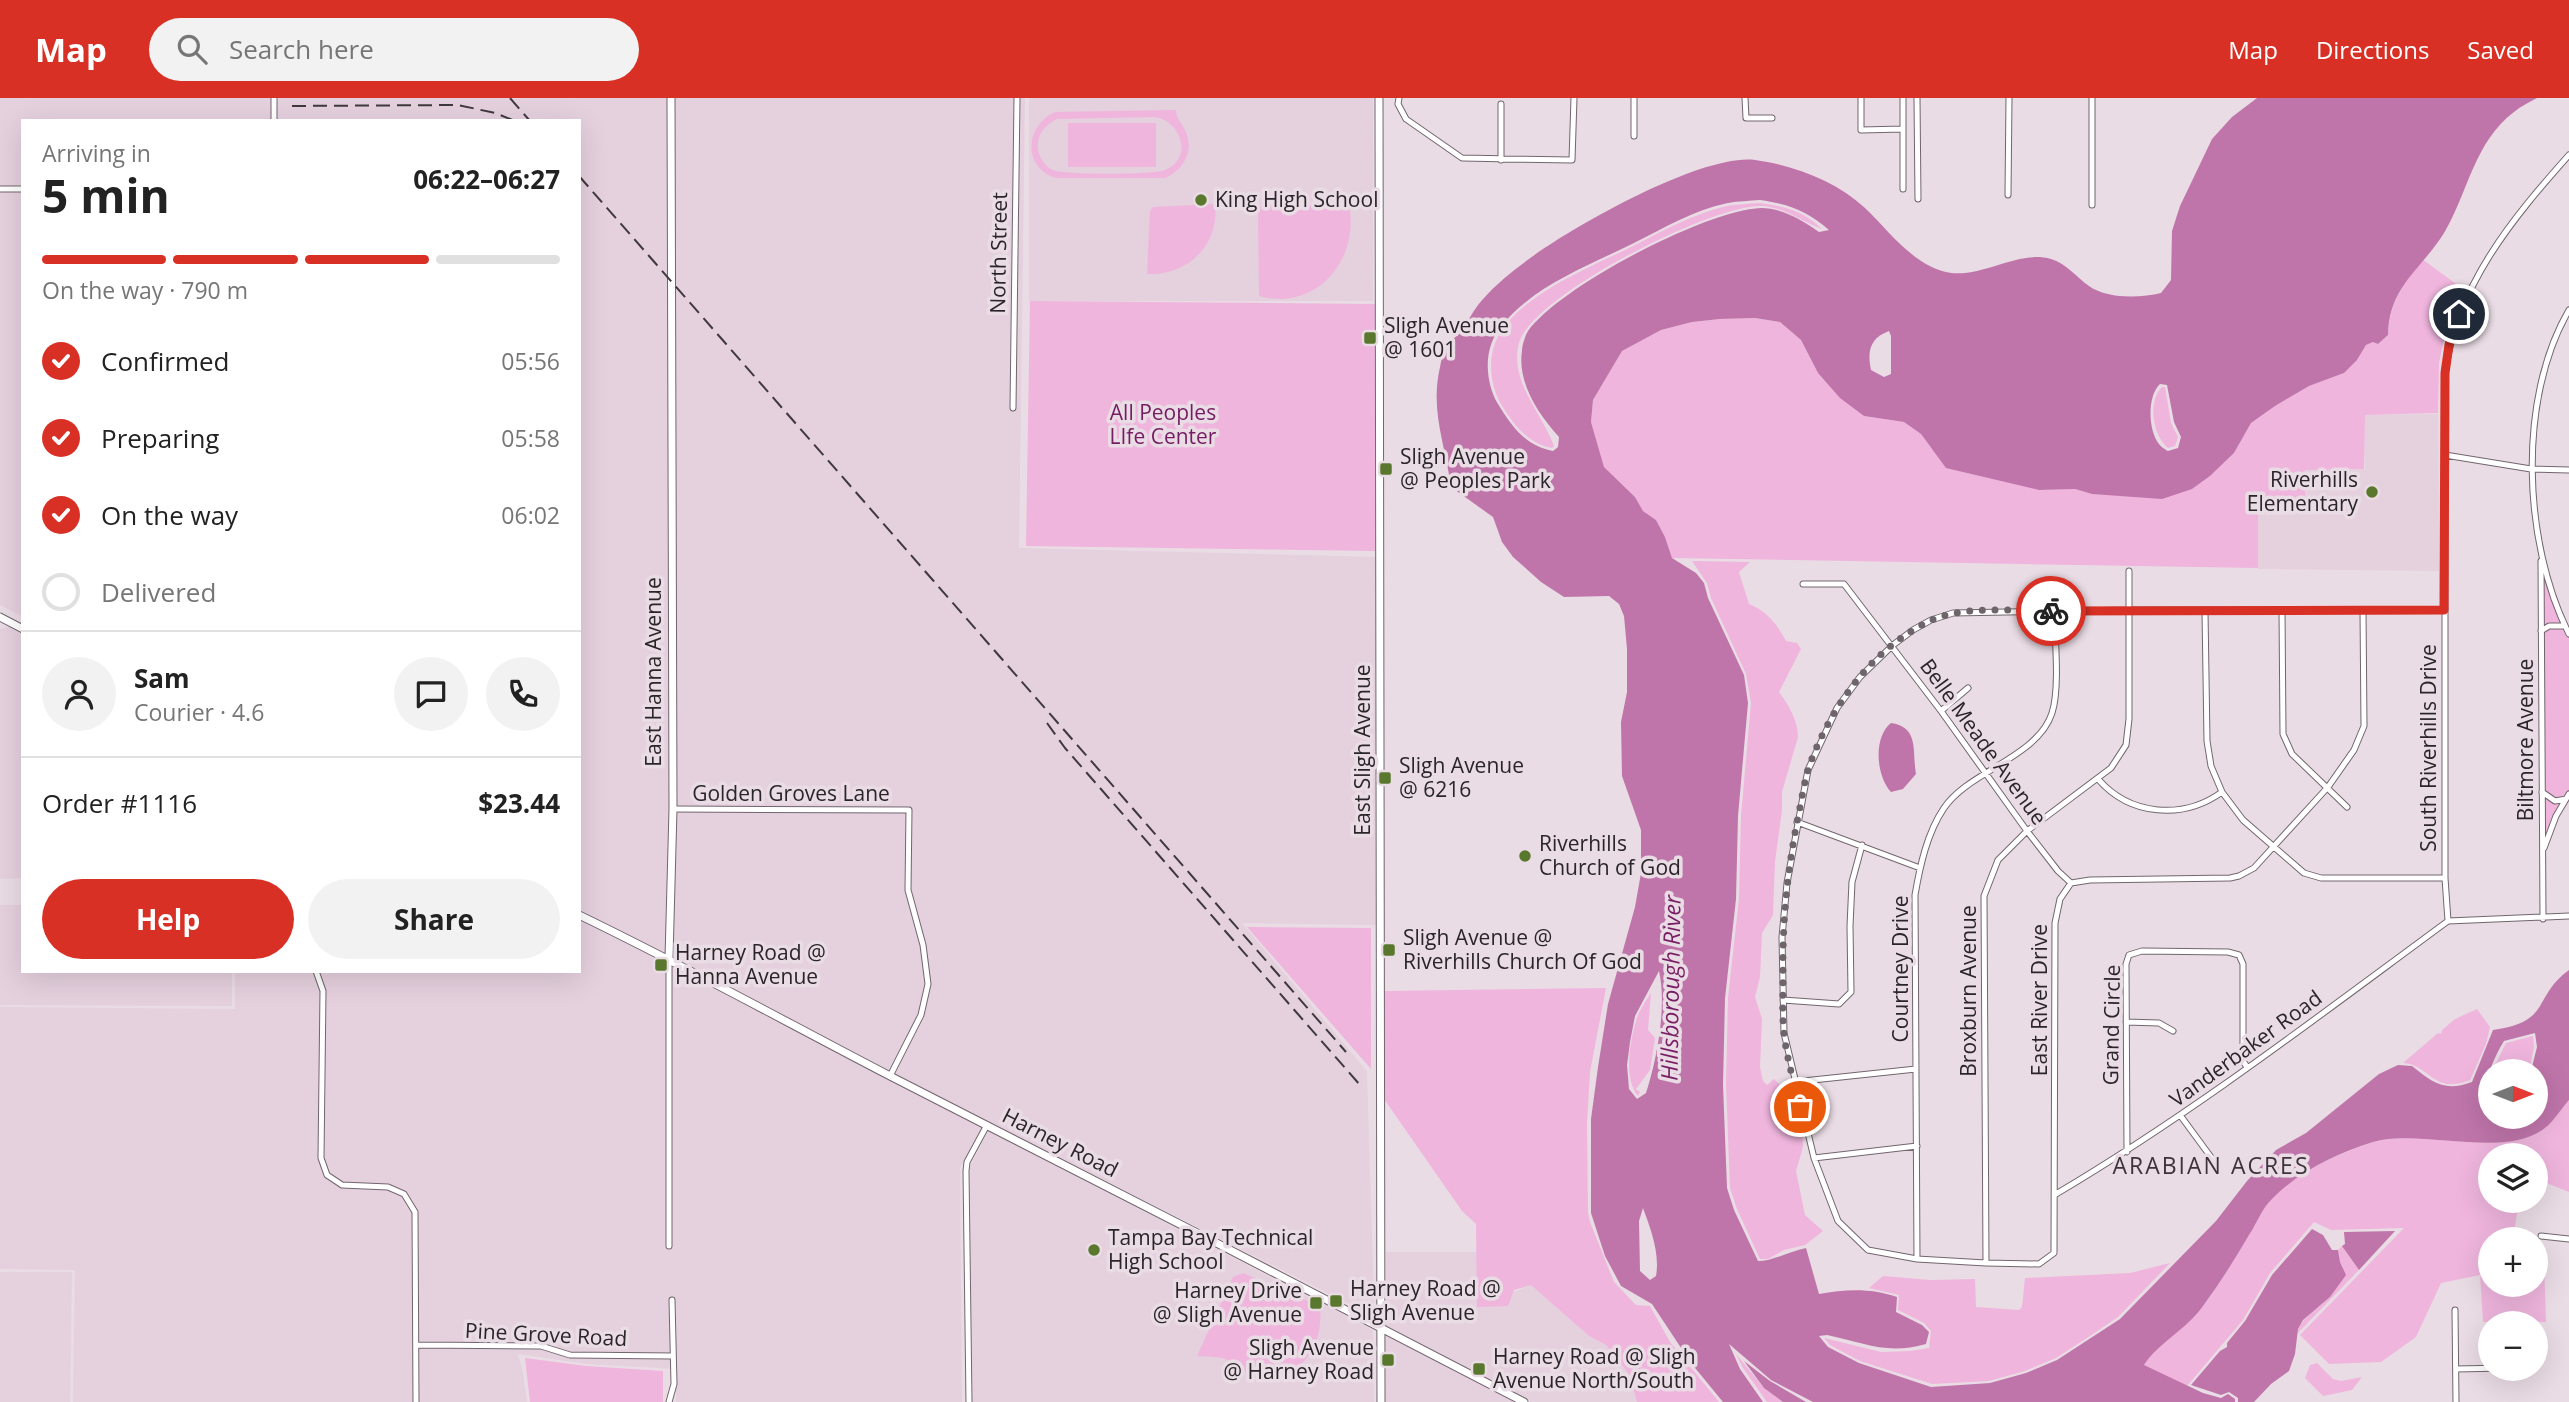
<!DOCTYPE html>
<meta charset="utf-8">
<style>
body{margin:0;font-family:"Open Sans",sans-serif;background:#f2f2f2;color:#222;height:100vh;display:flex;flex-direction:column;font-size:26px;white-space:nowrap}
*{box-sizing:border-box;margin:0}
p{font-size:23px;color:#767676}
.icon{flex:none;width:38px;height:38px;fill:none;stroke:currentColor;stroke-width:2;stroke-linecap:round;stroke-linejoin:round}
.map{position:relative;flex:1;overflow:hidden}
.details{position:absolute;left:21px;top:21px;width:560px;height:854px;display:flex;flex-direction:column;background:#fff;border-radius:0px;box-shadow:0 7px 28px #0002}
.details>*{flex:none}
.needle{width:46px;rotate:90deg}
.controls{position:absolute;left:2478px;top:961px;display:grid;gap:14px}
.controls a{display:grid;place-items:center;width:70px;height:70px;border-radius:50%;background:#fff;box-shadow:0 7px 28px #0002;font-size:35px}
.pin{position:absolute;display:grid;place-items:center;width:60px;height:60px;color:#fff;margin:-30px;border:4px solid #fff;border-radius:50%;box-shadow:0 2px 7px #0007}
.courier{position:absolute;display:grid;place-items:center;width:70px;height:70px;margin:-35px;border:5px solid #d93025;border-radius:50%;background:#fff;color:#222;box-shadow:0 2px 9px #0007}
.headline em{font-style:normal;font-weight:700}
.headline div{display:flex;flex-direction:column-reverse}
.headline{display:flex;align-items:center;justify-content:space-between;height:119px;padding:0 21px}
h1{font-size:46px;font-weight:700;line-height:52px}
.bar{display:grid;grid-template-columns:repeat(4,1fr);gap:10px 7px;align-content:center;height:84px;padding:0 21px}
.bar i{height:9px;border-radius:5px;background:#e0e0e0}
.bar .current{background:#d93025}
.bar p{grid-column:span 4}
.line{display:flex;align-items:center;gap:18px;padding:0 21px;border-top:2px solid #e0e0e0}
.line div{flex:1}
.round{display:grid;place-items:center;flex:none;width:74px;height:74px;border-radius:37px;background:#f2f2f2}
ol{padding:0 21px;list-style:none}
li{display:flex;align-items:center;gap:21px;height:77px}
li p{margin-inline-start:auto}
li .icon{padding:7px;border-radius:50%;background:#d93025;color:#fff;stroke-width:4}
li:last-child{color:#767676}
li i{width:38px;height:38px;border:4px solid #e0e0e0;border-radius:50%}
.cta{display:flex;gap:14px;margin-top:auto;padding:14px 21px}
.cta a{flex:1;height:80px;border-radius:42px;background:#d93025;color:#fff;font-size:28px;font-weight:700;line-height:80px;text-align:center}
.cta a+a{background:#f2f2f2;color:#222}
header{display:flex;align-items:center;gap:42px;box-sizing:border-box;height:98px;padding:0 35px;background:#d93025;color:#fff}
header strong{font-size:33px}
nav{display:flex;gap:38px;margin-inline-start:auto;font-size:24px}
.search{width:490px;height:63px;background:#f2f2f2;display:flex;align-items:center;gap:18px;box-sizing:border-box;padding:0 24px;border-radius:38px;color:#767676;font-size:26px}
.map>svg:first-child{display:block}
.built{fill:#e5d0de}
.green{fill:#efb5dd;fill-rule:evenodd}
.water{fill:#bf75aa;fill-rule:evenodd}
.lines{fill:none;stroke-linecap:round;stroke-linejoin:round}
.street-casing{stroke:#72666e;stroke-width:7}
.secondary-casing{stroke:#72666e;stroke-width:9}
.street{stroke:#fff;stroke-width:5}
.secondary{stroke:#fff;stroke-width:7}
.rail{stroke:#3f393d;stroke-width:2;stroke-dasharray:14 7;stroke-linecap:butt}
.done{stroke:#6d656a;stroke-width:7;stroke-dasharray:0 12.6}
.route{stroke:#d93025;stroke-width:9}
.poi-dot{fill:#5a782d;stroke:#eadce5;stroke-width:2.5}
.labels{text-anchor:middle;stroke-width:7;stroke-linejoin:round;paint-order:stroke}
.poi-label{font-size:21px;fill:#2a2528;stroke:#eadce5;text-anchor:start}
.street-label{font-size:21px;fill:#2a2528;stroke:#eadce5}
.park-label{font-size:21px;fill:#761c63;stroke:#eadce5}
.water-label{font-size:23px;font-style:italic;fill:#781e64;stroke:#eadce5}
.neighbourhood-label{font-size:23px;letter-spacing:2px;fill:#3e333a;stroke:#eadce5}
</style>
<header>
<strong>Map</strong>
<div class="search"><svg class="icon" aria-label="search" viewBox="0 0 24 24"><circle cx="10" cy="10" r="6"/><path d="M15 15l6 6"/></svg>Search here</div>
<nav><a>Map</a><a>Directions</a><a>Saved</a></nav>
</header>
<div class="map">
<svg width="2569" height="1304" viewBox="0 0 2569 1304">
<rect width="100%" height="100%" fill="#eadce5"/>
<!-- built -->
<path class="built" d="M0 0H1025L1019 450 1378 459 1377 827 1242 825 1367 973 1374 1207 1367 1215 986 1022 960 1070 962 1304H676V1271L587 1266 518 1256 523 1275 527 1304H73L75 1172 0 1171V909L235 911V873H579V23H23V519L0 507Z
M1029 0H1373V203H1029Z
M2438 316 2439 473 2258 471V417L2304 416 2305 372 2365 371 2364 317Z
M9 529 23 537V780L0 781V531Z
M0 807H23V873H232V908L0 907Z
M988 1033 1373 1232 1374 1304H972L969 1071Z
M1386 1154H1477V1209L1531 1187 1589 1238 1606 1247 1629 1276 1637 1304H1531L1385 1228Z
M0 1174H72L70 1304H0Z
M1385 1235 1518 1304H1385Z"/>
<!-- green -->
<path class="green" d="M1176 12C1176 21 1181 23 1185 32 1195 52 1184 72 1165 80H1056C1022 70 1025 27 1055 14ZM1154 19C1181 22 1194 60 1165 72 1154 77 1063 77 1053 72 1043 67 1037 56 1038 45 1039 33 1047 26 1057 21Z
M1068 25H1156V69H1068Z
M1759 105C1785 108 1803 113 1822 131 1802 124 1786 110 1763 108 1716 104 1531 198 1519 245 1509 283 1542 315 1554 348L1552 350C1528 346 1513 326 1501 306 1489 285 1487 256 1500 235 1525 195 1588 170 1629 150 1661 134 1692 116 1727 108 1738 106 1749 106 1759 105Z
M1215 106C1220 146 1188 178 1147 176L1150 113 1153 109Z
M1262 107H1349C1360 162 1316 214 1259 198L1258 111Z
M2422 161 2463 191 2445 237 2439 265 2438 315 2365 317 2364 371 2305 372V416H2258V470L1672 460 1665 439 1656 422 1643 413 1635 399 1604 369 1591 324 1593 302 1622 253 1661 232 1692 224 1720 221 1755 220 1780 224 1801 242 1818 275 1864 318 1904 324 1921 336 1932 351 2039 392 2075 391 2092 396 2117 397 2192 391 2210 378 2234 355 2251 325 2275 308 2309 288 2344 275 2357 262 2366 247 2373 244 2378 246 2388 237C2389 207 2403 184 2422 161Z
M1030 203 1377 206 1376 453 1026 448Z
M2162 289H2165L2171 325 2178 339 2175 348 2168 350C2153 338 2147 304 2162 289Z
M1692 463 1750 464 1739 474 1749 506C1767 513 1777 526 1786 543L1797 545 1801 551 1779 594C1788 606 1798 622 1798 639L1782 694V712L1775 764 1773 817 1762 835 1760 879 1755 899 1762 921 1760 969 1763 983 1767 987 1774 981 1781 988 1785 999 1796 1004 1802 1031 1803 1049 1796 1073 1805 1117 1823 1133 1805 1147 1784 1152 1768 1161H1760L1737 1111 1730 1090 1726 986 1728 900 1739 801 1741 718 1751 605 1746 576 1711 500 1707 485Z
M2543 474 2569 540V693L2554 717 2545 745Z
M1247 829 1371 830V971Z
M1606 890 1590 974 1587 1026 1588 1115 1590 1124 1614 1184 1636 1207 1650 1208 1670 1244 1719 1304H1637L1629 1276 1606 1247 1589 1238 1531 1187 1514 1192 1508 1208 1477 1209 1476 1126 1462 1113 1384 1001V893Z
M1651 895 1648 932 1655 940 1650 972 1636 991 1640 994 1638 998C1623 980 1630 941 1637 920 1640 911 1646 903 1651 895Z
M2477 911 2490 929 2486 946 2470 982C2432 997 2431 967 2403 965L2438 935 2441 936 2442 932 2455 921Z
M2533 938 2534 949 2529 973H2492L2506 945Z
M2569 1002V1094L2544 1084 2536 1088V1057H2490V1102L2519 1103 2513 1141H2490V1186H2536V1159L2544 1161 2546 1224H2483L2480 1177 2441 1185 2416 1239 2381 1264 2329 1266 2300 1237 2404 1130 2331 1132 2314 1124 2270 1175 2243 1222 2187 1288 2143 1268C2158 1245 2186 1231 2203 1208 2220 1186 2234 1161 2249 1137 2256 1126 2262 1111 2271 1101 2297 1074 2337 1056 2373 1044 2419 1030 2505 1062 2545 1030 2554 1023 2561 1011 2569 1002Z
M2342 1148 2359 1172 2297 1236C2300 1219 2321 1210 2331 1197 2337 1189 2340 1179 2343 1170L2340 1164 2338 1152Z
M2170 1165 2118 1219 2087 1240 2056 1260 2025 1273 1989 1283 1932 1286 1860 1263 1830 1247 1824 1240 1881 1254 1910 1253 1929 1250 1931 1233 1924 1225 1898 1212 1899 1197 1869 1190 1883 1178 1930 1182 1975 1181 1976 1209 2019 1212 2022 1209 2025 1180 2130 1175Z
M1243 1175 1320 1208C1322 1234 1316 1255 1295 1272 1288 1277 1279 1283 1270 1282 1251 1281 1241 1268 1225 1261 1217 1258 1206 1259 1197 1258L1233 1179Z
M1736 1256 1764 1290 1783 1304H1767L1743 1270Z
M525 1260 586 1268 663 1273V1304H530Z
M2317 1265 2333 1281 2341 1283 2362 1279 2352 1292 2323 1298 2305 1280 2310 1267Z"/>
<!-- water -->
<path class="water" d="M2257 0H2537C2530 4 2521 8 2514 14 2474 44 2468 95 2444 135 2421 172 2389 188 2388 237L2378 246 2373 244 2366 247 2357 262 2344 275 2309 288 2275 308 2251 325 2234 355 2210 378 2192 391 2162 401 2092 396 2075 391 2039 392 1946 370 1921 336 1904 324 1864 318 1840 300 1818 275 1801 242 1780 224 1755 220 1720 221 1692 224 1661 232 1622 253 1593 302 1591 324 1604 369 1635 399 1643 413 1656 422 1665 439 1672 460 1696 475 1704 485 1708 500 1744 577 1748 605 1738 718 1736 801 1725 900 1723 987 1727 1090 1734 1112 1758 1163C1773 1163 1790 1153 1806 1150L1819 1196C1846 1191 1871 1190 1897 1199L1896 1214 1922 1227 1929 1234 1926 1246C1887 1257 1865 1245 1827 1237L1819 1238 1828 1249 1859 1265 1931 1289 1990 1285 2026 1275 2057 1262 2120 1221 2216 1123 2247 1083 2276 1052 2306 1035 2379 976 2398 967 2412 968C2433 985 2445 994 2472 984L2493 932C2552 924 2532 899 2569 872V1002C2561 1011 2554 1023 2545 1030 2505 1062 2419 1030 2373 1044 2337 1055 2298 1074 2272 1101 2262 1110 2257 1125 2249 1137 2235 1161 2220 1185 2203 1208 2187 1231 2157 1246 2144 1267L2203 1295 2221 1300 2228 1296 2235 1301V1304H1813L1771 1282 1729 1246 1740 1271 1763 1304H1723L1691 1265 1652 1206 1621 1188 1605 1158 1591 1115V1021L1598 969 1608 906 1635 809 1641 775V732L1622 678 1621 624 1627 594V551L1624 518 1619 506 1609 498 1564 499 1541 484 1513 459 1502 444 1493 419 1451 389C1445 345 1430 313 1440 269 1441 264 1442 258 1444 254 1447 246 1455 240 1461 233 1467 225 1472 215 1478 207 1489 193 1506 178 1521 167 1564 133 1701 55 1755 62 1793 67 1836 83 1865 110 1888 132 1910 163 1942 173 1978 184 2015 151 2051 161 2066 165 2076 179 2089 188 2107 201 2140 200 2161 195L2171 182 2172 133 2180 108 2212 41 2232 19ZM1760 102C1788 106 1807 113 1829 132L1819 134C1802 122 1782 110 1761 110 1706 112 1559 189 1528 233 1525 238 1522 248 1522 253 1517 285 1539 317 1559 339L1558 349 1553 353C1526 348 1512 329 1498 306 1485 284 1483 251 1500 230 1532 188 1588 168 1634 145 1664 130 1694 112 1728 105 1738 103 1749 103 1760 102ZM1889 233 1891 238V276L1884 279 1871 272C1867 253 1870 240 1889 233ZM2160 286 2167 287 2174 324 2181 339 2178 350 2168 353C2167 353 2159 347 2159 346 2148 332 2147 298 2160 286ZM1659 873C1667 908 1657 961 1646 995L1637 1001 1629 991 1627 967 1630 944 1635 918ZM2535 935 2537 949 2531 973H2536V1018H2490V1001L2483 994C2488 976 2494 959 2504 943ZM1643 1110C1651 1132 1660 1155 1656 1178L1650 1182 1640 1173 1639 1123Z
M1891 625C1920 629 1912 655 1916 676L1903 691 1891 694C1876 678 1873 639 1891 625Z
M2312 1131 2323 1137 2332 1152H2338L2340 1164 2346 1177 2330 1199 2303 1222 2298 1231 2295 1256 2289 1273 2271 1286 2254 1304H2238V1300L2229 1294 2221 1297 2191 1287 2220 1253 2227 1249V1245L2245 1223 2272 1177Z
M2395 1133 2359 1172 2342 1148 2345 1146 2344 1134Z
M1744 1263 1770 1283 1806 1304H1783L1764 1290Z"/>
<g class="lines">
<defs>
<path id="street" d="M1399 0 1398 6 1406 21 1462 60 1572 62 1574 0
M1634 0V38
M1745 0 1746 20H1772
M1861 0V32L1903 31
M1903 0V91
M1917 0 1918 101
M2092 0V107
M1501 6V62
M274 23V0
M0 91H23
M2008 97 2009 0
M2569 212C2517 301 2523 445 2569 536
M1013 310 1017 0
M2445 357 2531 371 2569 372
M2541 463 2543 821
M1803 486H1844L1941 613 2027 733 2058 773 2071 785
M2282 512 2283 636 2292 656 2347 709
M2363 512 2364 628 2354 652 2328 689 2254 770 2239 778 2230 780 2090 782 2071 785 2060 801 2055 825 2054 1155 2039 1166 1986 1165 1917 1161 1868 1152 1838 1123 1814 1060 1784 935 1782 839 1787 785 1808 672 1837 610 1860 579 1893 547 1913 532 1931 522 1953 515 2128 512H2444
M2205 513 2207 643 2211 668 2222 694 2243 722 2304 775 2321 780H2445
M2541 533 2549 528H2565
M1941 613 1968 590
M2098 681C2130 718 2183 722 2222 694
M2542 694 2555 703 2566 701
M673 711 909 712 908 792 923 847 928 886 921 917 890 978
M1797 724 1920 770
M2544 750 2556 718 2569 696
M2448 823 2445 780V275C2457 187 2512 121 2569 57
M2448 823 2569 818
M669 860V1148
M316 873 323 893 321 1060 327 1077 342 1087 388 1089 404 1096 415 1114 416 1304
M1783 902 1839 906 1851 894 1850 828 1852 784 1862 747
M2126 924 2159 925 2173 933
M1794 984 1916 971
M2180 1017 2216 1066
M2127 1054 2126 866 2129 857 2142 853 2228 854 2239 857 2243 866V963L2247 969
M1814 1060 1917 1048
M2056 1096C2193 1015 2320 917 2448 823
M2541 1138 2569 1141
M1917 1161 1915 797C1920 768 1927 735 1944 710 1969 673 2038 659 2052 615 2060 591 2055 540 2054 513
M1986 1165 1984 798 1998 762 2027 733 2111 670 2126 647 2129 621V473
M2455 1212 2456 1304
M418 1247 541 1248 570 1257 673 1258
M2456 1271 2505 1270
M669 1304 674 1286 672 1202
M969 1304 966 1073 967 1064 987 1027"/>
<path id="secondary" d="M1379 0 1381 1304
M0 519 23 531
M579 817C685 868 788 925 892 979 1103 1087 1314 1194 1524 1304
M669 860 673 711 671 0"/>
</defs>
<!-- street casing -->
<use href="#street" class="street-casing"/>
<!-- secondary casing -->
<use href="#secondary" class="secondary-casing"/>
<!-- street -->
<use href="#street" class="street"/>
<!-- secondary -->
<use href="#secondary" class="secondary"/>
<!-- rail -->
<path class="rail" d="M510 0 530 23
M292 8 458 7 495 15 515 23
M579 78 1346 954
M1047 625 1065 650 1360 987"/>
</g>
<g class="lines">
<!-- done -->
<path class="done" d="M1800 1009C1794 985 1787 961 1784 936 1782 917 1783 897 1783 878 1782 822 1788 768 1799 714 1802 700 1804 685 1808 672 1828 612 1872 550 1930 523 1962 507 2015 513 2051 513"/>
<!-- route -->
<path class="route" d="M2051 513 2444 512 2445 275 2449 247 2459 216"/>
</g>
<!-- markers -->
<g class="poi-dot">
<circle cx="1201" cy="102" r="7"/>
<rect x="1363" y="233" width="14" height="14" rx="3.5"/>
<rect x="1379" y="364" width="14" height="14" rx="3.5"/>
<circle cx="2372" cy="394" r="7"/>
<rect x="1378" y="673" width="14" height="14" rx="3.5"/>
<circle cx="1525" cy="758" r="7"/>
<rect x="1382" y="845" width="14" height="14" rx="3.5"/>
<rect x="654" y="860" width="14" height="14" rx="3.5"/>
<circle cx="1094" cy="1152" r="7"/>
<rect x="1329" y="1196" width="14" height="14" rx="3.5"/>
<rect x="1309" y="1198" width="14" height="14" rx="3.5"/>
<rect x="1381" y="1255" width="14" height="14" rx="3.5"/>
<rect x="1472" y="1264" width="14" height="14" rx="3.5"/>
</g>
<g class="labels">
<!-- poi labels -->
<g class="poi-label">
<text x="1215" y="109">King High School</text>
<text x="1384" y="235">Sligh Avenue<tspan x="1384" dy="24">@ 1601</tspan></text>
<text x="1400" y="366">Sligh Avenue<tspan x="1400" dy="24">@ Peoples Park</tspan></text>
<text x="2358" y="389" text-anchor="end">Riverhills<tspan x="2358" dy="24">Elementary</tspan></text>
<text x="1399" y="675">Sligh Avenue<tspan x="1399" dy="24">@ 6216</tspan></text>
<text x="1539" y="753">Riverhills<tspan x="1539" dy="24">Church of God</tspan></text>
<text x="1403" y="847">Sligh Avenue @<tspan x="1403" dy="24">Riverhills Church Of God</tspan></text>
<text x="675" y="862">Harney Road @<tspan x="675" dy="24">Hanna Avenue</tspan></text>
<text x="1108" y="1147">Tampa Bay Technical<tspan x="1108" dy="24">High School</tspan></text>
<text x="1350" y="1198">Harney Road @<tspan x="1350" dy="24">Sligh Avenue</tspan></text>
<text x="1302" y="1200" text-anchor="end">Harney Drive<tspan x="1302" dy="24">@ Sligh Avenue</tspan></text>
<text x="1374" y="1257" text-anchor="end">Sligh Avenue<tspan x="1374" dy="24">@ Harney Road</tspan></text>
<text x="1493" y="1266">Harney Road @ Sligh<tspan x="1493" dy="24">Avenue North/South</tspan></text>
</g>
<!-- street labels -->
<g class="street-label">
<text transform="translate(999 155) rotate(-89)" y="7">North Street</text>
<text transform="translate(654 574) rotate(-90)" y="7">East Hanna Avenue</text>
<text transform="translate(2526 642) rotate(-90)" y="7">Biltmore Avenue</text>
<text transform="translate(1983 644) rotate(54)" y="7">Belle Meade Avenue</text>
<text transform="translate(2429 650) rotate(-90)" y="7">South Riverhills Drive</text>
<text transform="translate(1363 652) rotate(-90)" y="7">East Sligh Avenue</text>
<text x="791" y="703">Golden Groves Lane</text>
<text transform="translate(1901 871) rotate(-90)" y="7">Courtney Drive</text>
<text transform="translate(1969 893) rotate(-90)" y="7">Broxburn Avenue</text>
<text transform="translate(2040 902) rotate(-90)" y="7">East River Drive</text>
<text transform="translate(2112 927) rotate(-89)" y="7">Grand Circle</text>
<text transform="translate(2246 951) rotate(-36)" y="7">Vanderbaker Road</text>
<text transform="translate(1060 1045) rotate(27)" y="7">Harney Road</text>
<text transform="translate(546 1237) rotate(3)" y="7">Pine Grove Road</text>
</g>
<!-- park labels -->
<g class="park-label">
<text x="1163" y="322">All Peoples<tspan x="1163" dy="24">LIfe Center</tspan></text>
</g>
<!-- water labels -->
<g class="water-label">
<text transform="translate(1671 890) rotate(-89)" y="8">Hillsborough River</text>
</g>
<!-- neighbourhood labels -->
<g class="neighbourhood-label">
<text x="2211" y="1076">ARABIAN ACRES</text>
</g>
</g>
</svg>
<div class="controls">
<a><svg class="needle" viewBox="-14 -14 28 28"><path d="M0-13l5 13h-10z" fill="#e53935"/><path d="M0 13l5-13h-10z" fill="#767676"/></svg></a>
<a><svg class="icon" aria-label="layers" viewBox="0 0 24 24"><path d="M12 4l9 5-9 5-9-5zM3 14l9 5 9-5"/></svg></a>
<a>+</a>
<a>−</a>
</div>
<div class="pin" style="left:1800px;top:1009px;background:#ea580c"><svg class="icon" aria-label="bag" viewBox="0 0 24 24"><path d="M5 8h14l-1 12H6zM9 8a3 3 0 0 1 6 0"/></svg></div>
<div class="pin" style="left:2459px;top:216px;background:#1f2937"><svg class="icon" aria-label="home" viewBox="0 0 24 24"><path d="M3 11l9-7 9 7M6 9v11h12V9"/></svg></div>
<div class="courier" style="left:2051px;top:513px"><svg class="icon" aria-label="bike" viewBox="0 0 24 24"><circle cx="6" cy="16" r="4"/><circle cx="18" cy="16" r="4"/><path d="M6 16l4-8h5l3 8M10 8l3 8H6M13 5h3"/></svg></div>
<section class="details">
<div class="headline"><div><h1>5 min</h1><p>Arriving in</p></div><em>06:22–06:27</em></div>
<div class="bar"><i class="current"></i><i class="current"></i><i class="current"></i><i></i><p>On the way · 790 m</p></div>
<ol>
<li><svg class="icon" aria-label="check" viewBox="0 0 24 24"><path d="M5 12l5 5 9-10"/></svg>Confirmed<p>05:56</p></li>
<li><svg class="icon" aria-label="check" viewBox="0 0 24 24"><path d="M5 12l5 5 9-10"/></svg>Preparing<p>05:58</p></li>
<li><svg class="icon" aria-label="check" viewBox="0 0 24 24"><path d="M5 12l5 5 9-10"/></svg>On the way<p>06:02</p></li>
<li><i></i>Delivered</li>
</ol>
<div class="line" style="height:126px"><a class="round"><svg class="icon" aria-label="person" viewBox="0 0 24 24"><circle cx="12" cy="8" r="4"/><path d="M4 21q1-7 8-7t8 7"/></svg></a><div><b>Sam</b><p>Courier · 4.6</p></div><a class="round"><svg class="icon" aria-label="chat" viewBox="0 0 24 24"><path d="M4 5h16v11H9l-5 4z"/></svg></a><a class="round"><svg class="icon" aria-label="phone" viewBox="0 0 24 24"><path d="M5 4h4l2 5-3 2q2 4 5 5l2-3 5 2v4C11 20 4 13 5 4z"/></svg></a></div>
<div class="line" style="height:91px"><div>Order #1116</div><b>$23.44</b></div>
<div class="cta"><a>Help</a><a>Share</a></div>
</section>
</div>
